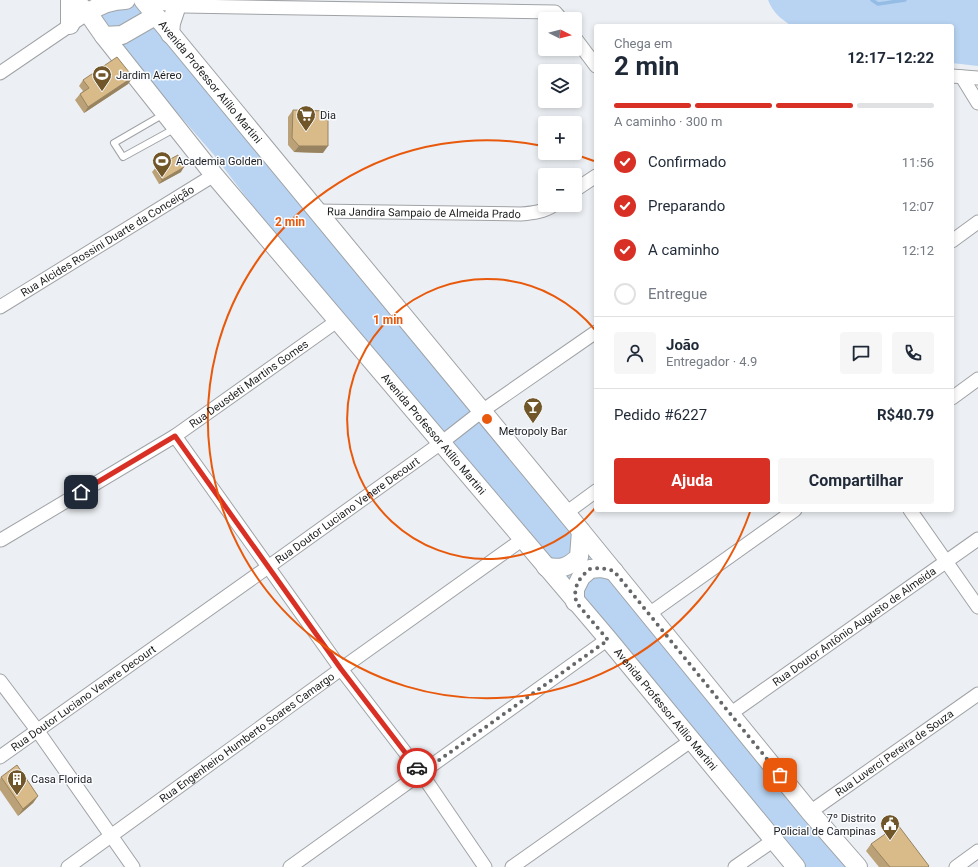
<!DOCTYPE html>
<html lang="pt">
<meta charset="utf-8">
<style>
body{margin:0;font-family:Roboto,sans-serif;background:#f6f6f7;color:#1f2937;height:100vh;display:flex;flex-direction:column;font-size:15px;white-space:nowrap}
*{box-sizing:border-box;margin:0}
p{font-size:13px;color:#747a83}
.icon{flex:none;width:22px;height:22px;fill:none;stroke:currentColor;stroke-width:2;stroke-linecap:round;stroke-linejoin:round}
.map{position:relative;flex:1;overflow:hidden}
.sheet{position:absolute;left:594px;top:24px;width:360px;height:488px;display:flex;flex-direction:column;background:#fff;border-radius:4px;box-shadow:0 2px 6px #0003}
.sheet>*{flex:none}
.needle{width:26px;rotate:96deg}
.tools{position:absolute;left:538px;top:12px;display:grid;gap:8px}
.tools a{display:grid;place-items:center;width:44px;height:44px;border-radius:4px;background:#fff;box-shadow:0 2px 6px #0003;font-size:20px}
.pin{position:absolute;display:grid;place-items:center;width:34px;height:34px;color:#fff;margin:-17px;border-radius:8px;box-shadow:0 2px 6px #0006}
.courier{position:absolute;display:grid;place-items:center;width:40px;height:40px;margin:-20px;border:3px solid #d93025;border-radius:50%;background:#fff;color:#222;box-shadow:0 1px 5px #0007}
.headline em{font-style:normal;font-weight:700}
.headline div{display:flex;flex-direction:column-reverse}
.headline{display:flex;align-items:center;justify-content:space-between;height:68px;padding:0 20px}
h1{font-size:26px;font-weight:700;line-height:30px}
.bar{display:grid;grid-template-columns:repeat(4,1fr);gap:6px 4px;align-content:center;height:48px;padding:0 20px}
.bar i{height:5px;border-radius:3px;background:#e0e1e3}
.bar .active{background:#d93025}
.bar p{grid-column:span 4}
.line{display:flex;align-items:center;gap:10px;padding:0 20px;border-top:1px solid #e0e1e3}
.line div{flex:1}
.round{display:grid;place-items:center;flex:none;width:42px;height:42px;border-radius:4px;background:#f6f6f7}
ol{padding:0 20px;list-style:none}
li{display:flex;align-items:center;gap:12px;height:44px}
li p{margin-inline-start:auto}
li .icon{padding:4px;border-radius:50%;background:#d93025;color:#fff;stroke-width:4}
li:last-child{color:#747a83}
li i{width:22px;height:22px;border:2px solid #e0e1e3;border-radius:50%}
.button{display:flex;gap:8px;margin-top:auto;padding:8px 20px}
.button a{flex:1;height:46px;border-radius:4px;background:#d93025;color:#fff;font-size:16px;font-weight:700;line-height:46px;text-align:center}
.button a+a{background:#f6f6f7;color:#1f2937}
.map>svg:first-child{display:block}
.green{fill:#b8d4f2}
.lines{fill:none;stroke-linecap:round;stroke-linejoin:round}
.stream{stroke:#95bce5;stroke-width:3.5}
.lane-casing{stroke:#a0a3a6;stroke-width:8}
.street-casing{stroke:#a0a3a6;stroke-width:15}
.secondary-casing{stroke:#a0a3a6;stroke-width:20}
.lane{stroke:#fff;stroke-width:6}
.street{stroke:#fff;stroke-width:13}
.secondary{stroke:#fff;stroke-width:18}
.wall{fill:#bba177}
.shaded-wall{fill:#988361}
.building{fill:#d9bb8a;stroke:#988361}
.done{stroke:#656769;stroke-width:4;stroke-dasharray:0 7.2}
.route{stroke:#d93025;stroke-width:5}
.ring{fill:none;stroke:#e8590c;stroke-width:2}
.labels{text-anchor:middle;stroke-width:3;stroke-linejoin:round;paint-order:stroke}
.poi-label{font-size:11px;fill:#1c1e1f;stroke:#fafcff;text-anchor:start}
.street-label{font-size:11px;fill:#1c1e1f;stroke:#fafcff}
.centre{fill:#e8590c;stroke:#fafcff;stroke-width:2}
.ring-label{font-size:12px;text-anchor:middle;font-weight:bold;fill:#e8590c;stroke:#fafcff;stroke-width:3;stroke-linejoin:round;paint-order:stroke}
</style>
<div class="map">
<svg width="978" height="867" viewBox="0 0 978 867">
<rect width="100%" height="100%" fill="#eceff3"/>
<!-- green -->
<path class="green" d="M79 0H140L856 867H804L277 238 214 155Z
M768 0H978V66L952 63V26H792C781 19 773 13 768 0Z"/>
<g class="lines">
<!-- stream -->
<path class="stream" d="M872 0 878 4 905 0"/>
<defs>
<path id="lane" d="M164 114 114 143 123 157 174 129"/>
<g id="street">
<path d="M144 1 183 6 555 12 561 19"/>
<path d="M575 38 596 66"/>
<path d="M0 73 88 13"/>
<path d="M952 76 978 78"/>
<path d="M962 77 978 103"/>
<path d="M575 190 596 176"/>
<path id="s1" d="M316 211 521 214C533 213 543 212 554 205"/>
<path d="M952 241 978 222"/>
<path id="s2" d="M0 307 214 175"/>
<path d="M952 398 978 379"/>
<path d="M175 436 341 669 421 773 485 867"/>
<path d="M910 510 978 607"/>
<path d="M566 513 596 491"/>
<path id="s3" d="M1 540 175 436 330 326"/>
<path d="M649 614 795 510"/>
<path d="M0 681 37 730 133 867"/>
<path id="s4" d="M730 714 978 539"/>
<path id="s5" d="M0 757 268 567 441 443 482 411 596 332"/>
<path id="s6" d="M810 812 978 694"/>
<path id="s7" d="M68 867 341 669 523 539"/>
<path d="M290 867 608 639"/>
<path d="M512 867 692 740"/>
<path d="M735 867 774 840"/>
<path d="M956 867 978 851"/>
</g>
<g id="secondary">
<path id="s8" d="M74 0 88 13 104 36 214 175 608 639 796 867"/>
<path id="s9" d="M143 0 581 531 810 812 858 867"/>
<path d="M88 13C99 5 112 0 126 0"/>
<path d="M70 25V0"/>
<path d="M170 34 171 23 176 8"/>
<path d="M104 36 122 35 155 16"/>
<path d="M546 567C562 569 567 568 579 557L581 531"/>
<path d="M575 602V589L581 577 590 569 601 568 614 571"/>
</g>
</defs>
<!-- lane casing -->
<use href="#lane" class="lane-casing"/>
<!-- street casing -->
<use href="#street" class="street-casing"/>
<!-- secondary casing -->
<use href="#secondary" class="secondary-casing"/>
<!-- lane -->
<use href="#lane" class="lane"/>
<!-- street -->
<use href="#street" class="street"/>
<!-- secondary -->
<use href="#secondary" class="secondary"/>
</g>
<!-- wall -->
<path class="wall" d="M133 77 128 84 84 113 75 100 80 94 83 91 79 86 83 80Z
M293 110 323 153 294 152 288 145V117Z
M156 167 181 172 159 184 152 172Z
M1 777 38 796 33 803 18 816 0 790V779Z
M871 844 929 867H879L866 851Z"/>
<!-- shaded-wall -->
<path class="shaded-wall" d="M133 77 128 84 84 113 88 107Z
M299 146H328L323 153 294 152Z
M184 167 181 172 159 184 162 180Z
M38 796 33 803 18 816 23 809Z"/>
<!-- building -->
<path class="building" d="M117 57 133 77 88 107 80 94 89 88 83 80Z
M293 110 328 111V146H299L292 138Z
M178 155 184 167 162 180 156 167Z
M17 765 38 796 23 809 1 777Z
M898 825 929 866 928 867H890L871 844Z"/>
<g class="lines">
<!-- done -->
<path class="done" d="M417 768 421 773 608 640 576 602 575 589 581 577 590 569 601 568 614 571 780 775"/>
<!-- route -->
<path class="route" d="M81 492 175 436 341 669 417 768"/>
</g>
<!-- distance rings -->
<g class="ring">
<path d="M596 507A140 140 0 1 1 596 331"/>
<path d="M750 512A279 279 0 1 1 543 146M573 154A279 279 0 0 1 594 161"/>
</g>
<!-- icons -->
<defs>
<symbol id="stadium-pin" viewBox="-11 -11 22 30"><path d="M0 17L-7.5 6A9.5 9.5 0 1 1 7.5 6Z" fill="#705628" stroke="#fafcff"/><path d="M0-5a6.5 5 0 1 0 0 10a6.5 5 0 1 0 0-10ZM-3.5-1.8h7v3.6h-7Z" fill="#fff"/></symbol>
<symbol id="supermarket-pin" viewBox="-11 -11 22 30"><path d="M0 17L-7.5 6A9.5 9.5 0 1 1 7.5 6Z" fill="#705628" stroke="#fafcff"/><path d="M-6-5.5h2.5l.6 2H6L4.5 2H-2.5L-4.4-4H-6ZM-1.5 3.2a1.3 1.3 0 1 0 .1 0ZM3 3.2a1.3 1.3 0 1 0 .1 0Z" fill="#fff"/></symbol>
<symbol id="bar-pin" viewBox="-11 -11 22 30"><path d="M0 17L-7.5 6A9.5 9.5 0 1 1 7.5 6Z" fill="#705628" stroke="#fafcff"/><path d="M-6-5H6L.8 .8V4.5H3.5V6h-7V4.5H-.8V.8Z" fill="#fff"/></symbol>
<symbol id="building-pin" viewBox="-11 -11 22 30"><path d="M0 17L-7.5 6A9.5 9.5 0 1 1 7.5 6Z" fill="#705628" stroke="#fafcff"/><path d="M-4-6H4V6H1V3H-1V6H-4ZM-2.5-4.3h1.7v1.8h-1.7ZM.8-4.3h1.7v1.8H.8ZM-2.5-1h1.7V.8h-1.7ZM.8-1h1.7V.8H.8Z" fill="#fff"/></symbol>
<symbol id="civic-pin" viewBox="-11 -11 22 30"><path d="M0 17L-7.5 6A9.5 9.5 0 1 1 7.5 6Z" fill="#705628" stroke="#fafcff"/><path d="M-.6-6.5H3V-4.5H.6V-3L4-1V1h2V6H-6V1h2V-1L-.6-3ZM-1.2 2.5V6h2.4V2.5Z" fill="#fff"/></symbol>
</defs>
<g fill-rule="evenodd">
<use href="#stadium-pin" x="91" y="64" width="22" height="30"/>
<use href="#supermarket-pin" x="295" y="104" width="22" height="30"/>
<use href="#stadium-pin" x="151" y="150" width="22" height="30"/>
<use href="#bar-pin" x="522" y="396" width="22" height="30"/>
<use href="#building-pin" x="6" y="768" width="22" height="30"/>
<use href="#civic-pin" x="879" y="813" width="22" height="30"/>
</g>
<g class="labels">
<!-- poi labels -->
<g class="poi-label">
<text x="116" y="79">Jardim Aéreo</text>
<text x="320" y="119">Dia</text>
<text x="176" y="165">Academia Golden</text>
<text x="533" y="435" text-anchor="middle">Metropoly Bar</text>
<text x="31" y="783">Casa Florida</text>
<text x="876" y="822" text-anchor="end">7º Distrito<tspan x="876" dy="13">Policial de Campinas</tspan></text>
</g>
<!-- street labels -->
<g class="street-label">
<text dy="4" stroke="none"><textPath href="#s9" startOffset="106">Avenida Professor Atílio Martini</textPath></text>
<text dy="4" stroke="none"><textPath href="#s1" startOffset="108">Rua Jandira Sampaio de Almeida Prado</textPath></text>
<text dy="4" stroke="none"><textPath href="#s2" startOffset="126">Rua Alcides Rossini Duarte da Conceição</textPath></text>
<text dy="4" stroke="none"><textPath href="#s3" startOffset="293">Rua Deusdeti Martins Gomes</textPath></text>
<text dy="4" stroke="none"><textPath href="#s8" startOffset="564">Avenida Professor Atílio Martini</textPath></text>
<text dy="4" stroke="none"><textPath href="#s5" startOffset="426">Rua Doutor Luciano Venere Decourt</textPath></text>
<text dy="4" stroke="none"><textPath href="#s4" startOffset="152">Rua Doutor Antônio Augusto de Almeida</textPath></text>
<text dy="4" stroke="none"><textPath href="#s5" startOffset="102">Rua Doutor Luciano Venere Decourt</textPath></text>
<text dy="4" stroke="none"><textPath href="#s8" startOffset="924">Avenida Professor Atílio Martini</textPath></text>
<text dy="4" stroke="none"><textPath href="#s7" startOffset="221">Rua Engenheiro Humberto Soares Camargo</textPath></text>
<text dy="4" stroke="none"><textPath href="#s6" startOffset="103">Rua Luverci Pereira de Souza</textPath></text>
</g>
</g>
<circle cx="487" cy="419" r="6" class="centre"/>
<g class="ring-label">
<text x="290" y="226">2 min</text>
<text x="388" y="324">1 min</text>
</g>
</svg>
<div class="tools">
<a><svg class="needle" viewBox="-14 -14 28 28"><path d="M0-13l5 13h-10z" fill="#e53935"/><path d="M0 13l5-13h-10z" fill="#747a83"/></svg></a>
<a><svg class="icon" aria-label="layers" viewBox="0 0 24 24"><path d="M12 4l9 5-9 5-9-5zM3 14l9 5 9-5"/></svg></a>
<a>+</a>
<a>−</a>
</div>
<div class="pin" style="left:780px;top:775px;background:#ea580c"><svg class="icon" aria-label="bag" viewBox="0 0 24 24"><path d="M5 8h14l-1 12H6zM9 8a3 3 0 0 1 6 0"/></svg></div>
<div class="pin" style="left:81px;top:492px;background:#1f2937"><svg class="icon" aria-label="home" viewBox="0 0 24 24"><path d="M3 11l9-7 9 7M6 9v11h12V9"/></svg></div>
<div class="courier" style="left:417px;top:768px"><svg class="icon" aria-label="car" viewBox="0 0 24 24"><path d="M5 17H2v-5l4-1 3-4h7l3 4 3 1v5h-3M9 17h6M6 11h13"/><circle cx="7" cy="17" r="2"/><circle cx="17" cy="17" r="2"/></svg></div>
<section class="sheet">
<div class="headline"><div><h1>2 min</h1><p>Chega em</p></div><em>12:17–12:22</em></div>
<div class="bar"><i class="active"></i><i class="active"></i><i class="active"></i><i></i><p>A caminho · 300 m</p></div>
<ol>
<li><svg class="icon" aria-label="check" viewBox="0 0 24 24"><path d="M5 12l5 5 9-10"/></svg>Confirmado<p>11:56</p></li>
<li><svg class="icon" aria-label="check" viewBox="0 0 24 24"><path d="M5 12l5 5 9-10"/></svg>Preparando<p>12:07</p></li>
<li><svg class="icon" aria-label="check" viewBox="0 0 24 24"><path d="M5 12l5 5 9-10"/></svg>A caminho<p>12:12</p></li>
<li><i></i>Entregue</li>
</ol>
<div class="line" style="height:72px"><a class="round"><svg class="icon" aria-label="person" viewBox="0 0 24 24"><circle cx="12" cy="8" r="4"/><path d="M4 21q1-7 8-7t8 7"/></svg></a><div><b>João</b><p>Entregador · 4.9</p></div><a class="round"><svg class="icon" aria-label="chat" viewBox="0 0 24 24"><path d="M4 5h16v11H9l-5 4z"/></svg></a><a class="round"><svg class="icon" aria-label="phone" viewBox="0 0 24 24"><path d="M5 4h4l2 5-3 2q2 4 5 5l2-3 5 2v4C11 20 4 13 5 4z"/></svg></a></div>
<div class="line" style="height:52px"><div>Pedido #6227</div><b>R$40.79</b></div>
<div class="button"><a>Ajuda</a><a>Compartilhar</a></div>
</section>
</div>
